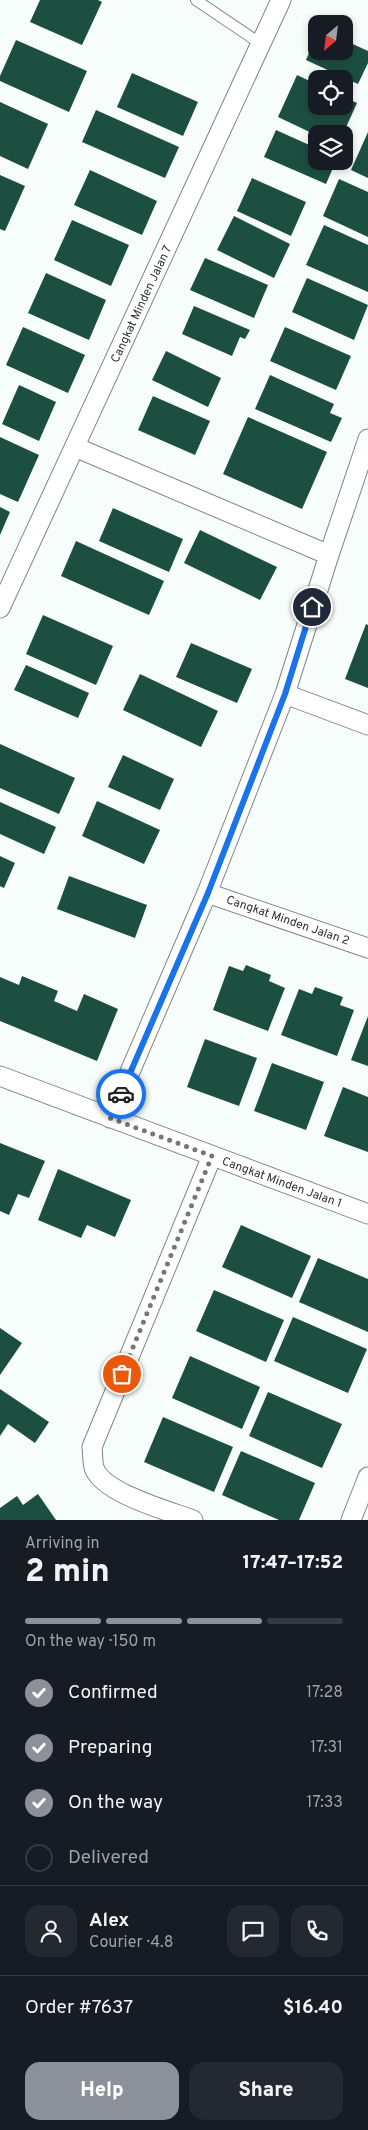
<!DOCTYPE html>
<meta charset="utf-8">
<style>
body{margin:0;font-family:Overpass,sans-serif;background:#242831;color:#f1f3f6;height:100vh;display:flex;flex-direction:column;font-size:19px;white-space:nowrap}
*{box-sizing:border-box;margin:0}
p{font-size:16px;color:#9ea1a6}
.icon{flex:none;width:28px;height:28px;fill:none;stroke:currentColor;stroke-width:2;stroke-linecap:round;stroke-linejoin:round}
.map{position:relative;height:1520px;overflow:hidden}
.panel{display:flex;flex-direction:column;background:#171b24;flex:1}
.panel>*{flex:none}
.needle{width:32px;rotate:208deg}
.tools{position:absolute;left:308px;top:15px;display:grid;gap:10px}
.tools a{display:grid;place-items:center;width:45px;height:45px;border-radius:10px;background:#171b24;box-shadow:0 2px 8px #0003;font-size:25px}
.pin{position:absolute;display:grid;place-items:center;width:42px;height:42px;color:#fff;margin:-21px;border:2px solid #fff;border-radius:50%;box-shadow:0 1px 5px #0007}
.courier{position:absolute;display:grid;place-items:center;width:50px;height:50px;margin:-25px;border:4px solid #1a73e8;border-radius:50%;background:#fff;color:#222;box-shadow:0 1px 6px #0007}
.head em{font-style:normal;font-weight:800}
.head div{display:flex;flex-direction:column-reverse}
.head{display:flex;align-items:center;justify-content:space-between;height:85px;padding:0 25px}
h1{font-size:32px;font-weight:800;line-height:38px}
.bar{display:grid;grid-template-columns:repeat(4,1fr);gap:8px 5px;align-content:center;height:60px;padding:0 25px}
.bar i{height:6px;border-radius:4px;background:#363941}
.bar .current{background:#8c9099}
.bar p{grid-column:span 4}
.line{display:flex;align-items:center;gap:12px;padding:0 25px;border-top:1px solid #363941}
.line div{flex:1}
.round{display:grid;place-items:center;flex:none;width:52px;height:52px;border-radius:15px;background:#242831}
ol{padding:0 25px;list-style:none}
li{display:flex;align-items:center;gap:15px;height:55px}
li p{margin-inline-start:auto}
li .icon{padding:5px;border-radius:50%;background:#8c9099;color:#fff;stroke-width:4}
li:last-child{color:#9ea1a6}
li i{width:28px;height:28px;border:2px solid #363941;border-radius:50%}
.cta{display:flex;gap:10px;margin-top:auto;padding:10px 25px}
.cta a{flex:1;height:58px;border-radius:15px;background:#8c9099;color:#fff;font-size:20px;font-weight:800;line-height:58px;text-align:center}
.cta a+a{background:#242831;color:#f1f3f6}
.map>svg:first-child{display:block}
.building{fill:#1d4f41}
.lines{fill:none;stroke-linecap:round;stroke-linejoin:round}
.service-casing{stroke:#818685;stroke-width:12}
.minor-casing{stroke:#818685;stroke-width:21}
.service{stroke:#fff;stroke-width:10}
.minor{stroke:#fff;stroke-width:19}
.done{stroke:#757877;stroke-width:5;stroke-dasharray:0 9}
.route{stroke:#1a73e8;stroke-width:6}
.labels{text-anchor:middle;stroke-width:5;stroke-linejoin:round;paint-order:stroke}
.street-label{font-size:12px;fill:#2f3130;stroke:#fff}
</style>
<div class="map">
<svg width="368" height="1520" viewBox="0 0 368 1520">
<rect width="100%" height="100%" fill="#f7fdfb"/>
<!-- building -->
<path class="building" d="M40 0H98L102 2 82 45 30 22Z
M316 37V51H344V40L368 51V63L358 84 306 60Z
M16 40 87 71 69 112 0 81V76Z
M132 73 198 102 183 136 117 107Z
M297 75 316 84V106H344V97L357 103 343 134 316 135 278 117Z
M0 102 48 124 28 169 0 156Z
M96 110 179 147 165 178 82 142Z
M276 130 316 148V161H336L326 184 264 157Z
M368 132V178L351 170Z
M90 170 157 201 142 235 74 205Z
M0 175 25 186 5 231 0 229Z
M252 178 306 202 291 236 237 211Z
M339 179 368 192V237L323 216Z
M234 216 290 244 274 278 217 250Z
M72 220 129 245 111 286 54 260Z
M324 225 368 245V292L306 265Z
M205 258 268 285 254 318 190 290Z
M46 273 106 300 89 340 28 313Z
M307 278 368 305 354 340 292 312Z
M194 306 250 330 245 339 240 337 232 356 182 334Z
M23 327 85 355 68 393 6 365Z
M285 327 351 356 336 390 270 361Z
M166 351 221 378 208 407 152 380Z
M270 375 334 404 330 413 342 418 331 442 255 409Z
M19 385 56 402 39 441 2 424Z
M153 396 210 421 195 455 138 430Z
M248 417 327 452 302 509 223 474Z
M0 437 39 455 18 502 0 494Z
M0 507 10 512 0 535Z
M113 508 183 539 169 572 99 541Z
M200 530 277 567 260 600 184 563Z
M76 541 164 581 149 615 61 576Z
M43 615 113 646 96 685 26 654Z
M366 624 368 625V688L345 679Z
M191 643 252 669 237 703 176 677Z
M26 665 89 693 78 718 14 690Z
M140 674 218 711 201 747 123 710Z
M0 744 75 778 59 814 0 788Z
M123 755 174 779 160 810 108 787Z
M97 801 160 830 144 864 82 836Z
M0 802 56 827 44 854 0 834Z
M0 856 15 863 4 888 0 886Z
M69 876 147 905 135 938 57 909Z
M246 965 271 975 269 981 285 988 268 1031 213 1010 229 966 243 971Z
M22 976 58 991 54 1001 77 1011 84 994 118 1009 97 1061 0 1021V977L19 985Z
M315 987 343 997 340 1005 354 1010 337 1056 281 1035 299 989 312 994Z
M368 1016V1066L351 1060Z
M205 1039 257 1058 239 1106 187 1087Z
M272 1063 324 1082 306 1130 254 1111Z
M343 1087 368 1097V1152L324 1136Z
M0 1143 45 1161 29 1198 18 1194 9 1215 0 1211Z
M58 1169 131 1200 115 1237 87 1225 81 1238 38 1220Z
M241 1225 311 1256 292 1298 222 1267Z
M318 1258 368 1279V1332L299 1302Z
M214 1290 284 1320 266 1362 196 1331Z
M293 1317 367 1349 348 1393 274 1361Z
M0 1328 22 1343 0 1375Z
M190 1356 260 1387 242 1429 172 1398Z
M0 1389 49 1422 35 1443 8 1424 0 1436Z
M268 1392 342 1424 322 1468 249 1436Z
M163 1417 233 1447 214 1492 144 1462Z
M241 1451 315 1483 299 1520H279L222 1495Z
M38 1494 56 1520H0V1508L17 1496 23 1505Z"/>
<g class="lines">
<defs>
<path id="service" d="M196 0 261 44"/>
<path id="minor" d="M75 447 329 555
M0 608 281 0
M285 694 368 725
M207 893 368 948
M0 1076 368 1214
M110 1118 207 893 285 694 329 555 368 439
M193 1520C169 1511 106 1494 95 1470 92 1464 93 1454 92 1447L212 1156
M351 1520 368 1477"/>
</defs>
<!-- service casing -->
<use href="#service" class="service-casing"/>
<!-- minor casing -->
<use href="#minor" class="minor-casing"/>
<!-- service -->
<use href="#service" class="service"/>
<!-- minor -->
<use href="#minor" class="minor"/>
</g>
<g class="lines">
<!-- done -->
<path class="done" d="M121 1094 110 1118 212 1156 122 1374"/>
<!-- route -->
<path class="route" d="M121 1094 208 893 285 694 312 607"/>
</g>
<g class="labels">
<!-- street labels -->
<g class="street-label">
<text transform="translate(141 304) rotate(-65)" y="4">Cangkat Minden Jalan 7</text>
<text transform="translate(288 920) rotate(19)" y="4">Cangkat Minden Jalan 2</text>
<text transform="translate(282 1182) rotate(20)" y="4">Cangkat Minden Jalan 1</text>
</g>
</g>
</svg>
<div class="tools">
<a><svg class="needle" viewBox="-14 -14 28 28"><path d="M0-13l5 13h-10z" fill="#e53935"/><path d="M0 13l5-13h-10z" fill="#9ea1a6"/></svg></a>
<a><svg class="icon" aria-label="locate" viewBox="0 0 24 24"><circle cx="12" cy="12" r="6"/><path d="M12 2v4M12 18v4M2 12h4M18 12h4"/></svg></a>
<a><svg class="icon" aria-label="layers" viewBox="0 0 24 24"><path d="M12 4l9 5-9 5-9-5zM3 14l9 5 9-5"/></svg></a>
</div>
<div class="pin" style="left:122px;top:1374px;background:#ea580c"><svg class="icon" aria-label="bag" viewBox="0 0 24 24"><path d="M5 8h14l-1 12H6zM9 8a3 3 0 0 1 6 0"/></svg></div>
<div class="pin" style="left:312px;top:607px;background:#1f2937"><svg class="icon" aria-label="home" viewBox="0 0 24 24"><path d="M3 11l9-7 9 7M6 9v11h12V9"/></svg></div>
<div class="courier" style="left:121px;top:1094px"><svg class="icon" aria-label="car" viewBox="0 0 24 24"><path d="M5 17H2v-5l4-1 3-4h7l3 4 3 1v5h-3M9 17h6M6 11h13"/><circle cx="7" cy="17" r="2"/><circle cx="17" cy="17" r="2"/></svg></div>
</div>
<section class="panel">
<div class="head"><div><h1>2 min</h1><p>Arriving in</p></div><em>17:47–17:52</em></div>
<div class="bar"><i class="current"></i><i class="current"></i><i class="current"></i><i></i><p>On the way · 150 m</p></div>
<ol>
<li><svg class="icon" aria-label="check" viewBox="0 0 24 24"><path d="M5 12l5 5 9-10"/></svg>Confirmed<p>17:28</p></li>
<li><svg class="icon" aria-label="check" viewBox="0 0 24 24"><path d="M5 12l5 5 9-10"/></svg>Preparing<p>17:31</p></li>
<li><svg class="icon" aria-label="check" viewBox="0 0 24 24"><path d="M5 12l5 5 9-10"/></svg>On the way<p>17:33</p></li>
<li><i></i>Delivered</li>
</ol>
<div class="line" style="height:90px"><a class="round"><svg class="icon" aria-label="person" viewBox="0 0 24 24"><circle cx="12" cy="8" r="4"/><path d="M4 21q1-7 8-7t8 7"/></svg></a><div><b>Alex</b><p>Courier · 4.8</p></div><a class="round"><svg class="icon" aria-label="chat" viewBox="0 0 24 24"><path d="M4 5h16v11H9l-5 4z"/></svg></a><a class="round"><svg class="icon" aria-label="phone" viewBox="0 0 24 24"><path d="M5 4h4l2 5-3 2q2 4 5 5l2-3 5 2v4C11 20 4 13 5 4z"/></svg></a></div>
<div class="line" style="height:65px"><div>Order #7637</div><b>$16.40</b></div>
<div class="cta"><a>Help</a><a>Share</a></div>
</section>
